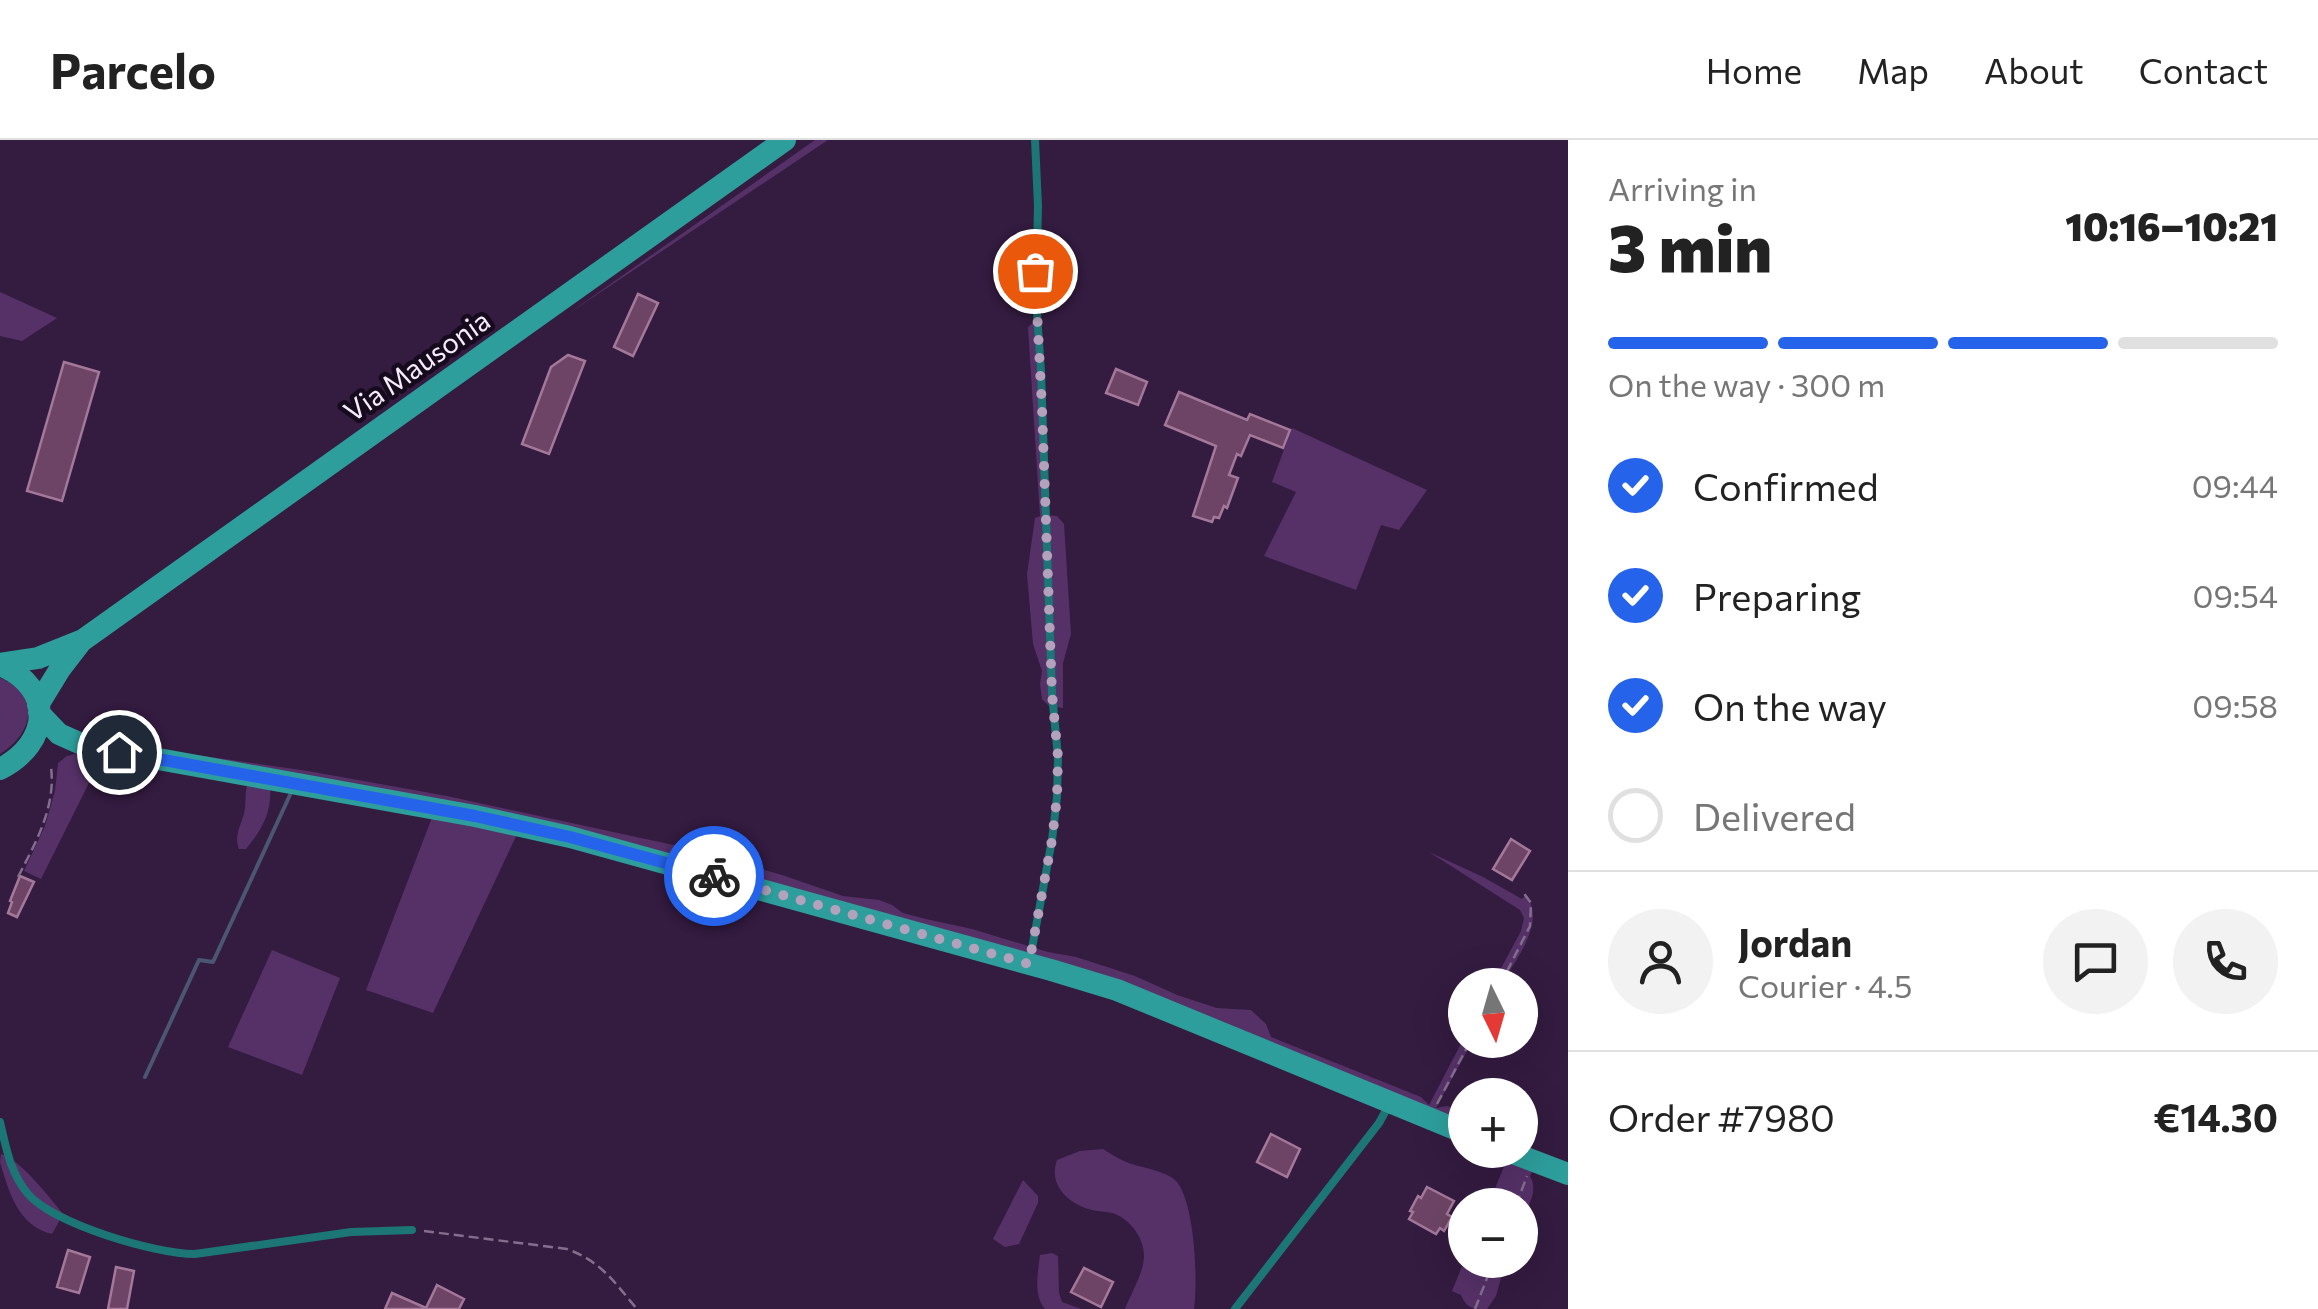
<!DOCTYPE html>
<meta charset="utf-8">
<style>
body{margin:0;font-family:Commissioner,sans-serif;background:#f2f2f2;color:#222;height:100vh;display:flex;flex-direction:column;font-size:38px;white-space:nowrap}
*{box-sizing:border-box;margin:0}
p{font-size:32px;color:#767676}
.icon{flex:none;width:55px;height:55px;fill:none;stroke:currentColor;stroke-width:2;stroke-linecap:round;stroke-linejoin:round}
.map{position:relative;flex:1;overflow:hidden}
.sheet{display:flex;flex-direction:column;background:#fff;width:750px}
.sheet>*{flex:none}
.needle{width:65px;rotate:175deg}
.tools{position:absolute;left:1448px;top:828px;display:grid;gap:20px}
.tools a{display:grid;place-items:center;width:90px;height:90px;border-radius:50%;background:#fff;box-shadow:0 10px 40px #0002;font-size:50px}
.pin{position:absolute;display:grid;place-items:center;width:85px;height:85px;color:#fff;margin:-42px;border:5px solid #fff;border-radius:50%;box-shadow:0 2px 10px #0007}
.courier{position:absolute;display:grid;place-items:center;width:100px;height:100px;margin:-50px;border:8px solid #2563eb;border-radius:50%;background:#fff;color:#222;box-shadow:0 2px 12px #0007}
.head em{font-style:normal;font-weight:800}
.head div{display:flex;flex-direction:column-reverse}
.head{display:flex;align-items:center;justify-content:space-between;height:170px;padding:0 40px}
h1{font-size:65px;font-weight:800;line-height:75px}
.bar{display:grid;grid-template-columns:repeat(4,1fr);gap:15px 10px;align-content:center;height:120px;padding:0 40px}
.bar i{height:12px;border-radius:8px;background:#e0e0e0}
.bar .current{background:#2563eb}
.bar p{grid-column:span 4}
.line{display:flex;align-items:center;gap:25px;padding:0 40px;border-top:2px solid #e0e0e0}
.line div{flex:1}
.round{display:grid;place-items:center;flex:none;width:105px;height:105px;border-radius:52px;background:#f2f2f2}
ol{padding:0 40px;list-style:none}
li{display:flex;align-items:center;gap:30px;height:110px}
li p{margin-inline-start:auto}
li .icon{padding:10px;border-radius:50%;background:#2563eb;color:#fff;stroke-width:4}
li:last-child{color:#767676}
li i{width:55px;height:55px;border:5px solid #e0e0e0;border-radius:50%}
header{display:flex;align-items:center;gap:60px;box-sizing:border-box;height:140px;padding:0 50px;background:#fff;border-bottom:2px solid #e0e0e0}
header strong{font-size:48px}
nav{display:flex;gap:55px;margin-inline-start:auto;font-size:35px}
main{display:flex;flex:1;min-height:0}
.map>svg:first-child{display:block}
.green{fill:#563168}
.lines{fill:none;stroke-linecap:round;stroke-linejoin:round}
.stream{stroke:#4a5672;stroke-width:4}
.building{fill:#6d4465;stroke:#a4789b;stroke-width:2.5}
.path{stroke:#836f8d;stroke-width:2.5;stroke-dasharray:10 5;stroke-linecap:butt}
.lane{stroke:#1b7675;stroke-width:8}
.secondary{stroke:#2d9e9c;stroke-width:22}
.done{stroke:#b2a2bb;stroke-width:10;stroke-dasharray:0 18}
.route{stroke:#2563eb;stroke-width:12}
.labels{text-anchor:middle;stroke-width:9;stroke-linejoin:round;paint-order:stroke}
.street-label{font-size:28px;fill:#f6eafd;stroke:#160b1c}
</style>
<header>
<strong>Parcelo</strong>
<nav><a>Home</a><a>Map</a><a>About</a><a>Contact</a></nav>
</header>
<main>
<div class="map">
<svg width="1568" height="1169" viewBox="0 0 1568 1169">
<rect width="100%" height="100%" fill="#341b40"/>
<!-- green -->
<path class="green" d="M815 0H828L565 176Z
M0 152 57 178 22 201 0 196Z
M1034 182 1046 375 1057 376 1064 384 1071 494 1063 523V568L1049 566 1042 559 1040 544 1042 531 1033 504 1027 434 1035 378 1040 376 1028 187Z
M1292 288 1427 350 1399 390 1381 385 1356 450 1264 416 1296 352 1272 342Z
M0 538C41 555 34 593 0 614Z
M91 600 308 631 447 656 678 706 693 713 713 715 782 735 843 756 879 760 892 765 903 773 926 779 972 789 1048 812 1076 817 1135 836 1177 855 1217 868 1251 870 1266 884 1271 897 1421 957 1429 965 1465 896V900H1473L1436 968 1447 966 1465 972V989L1169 863 878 777Z
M75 614 136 622C126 639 109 643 91 639L41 739 24 731 45 686 55 651 58 623 67 616Z
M248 642 270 646C272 673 262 689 246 709H239C233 693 243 684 245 668 246 659 245 651 248 642Z
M433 675 518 692 433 873 366 850Z
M1429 712 1483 737 1522 759 1526 755C1547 782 1515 820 1501 845H1492L1521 791 1524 778 1520 770Z
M272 810 340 838 302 935 228 907Z
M1103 1009C1110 1013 1117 1018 1124 1021 1139 1028 1162 1029 1175 1040 1195 1059 1198 1142 1194 1169H1125C1131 1153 1143 1135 1144 1117 1145 1100 1131 1080 1115 1074 1108 1071 1099 1072 1092 1070 1068 1064 1048 1045 1057 1020L1080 1011Z
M1 1014C20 1019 50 1058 63 1074L52 1094C18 1086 9 1052 0 1022Z
M1508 1017 1534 1028 1530 1036C1539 1052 1528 1066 1520 1081V1065H1488Z
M1023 1040 1038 1056V1063L1019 1104 1005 1107 993 1099Z
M1052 1113 1058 1116 1059 1153 1062 1162 1081 1169H1045C1033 1155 1038 1133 1040 1115Z
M1465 1119 1506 1120 1496 1156 1487 1169C1473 1169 1467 1169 1461 1155L1452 1151Z"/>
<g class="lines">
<!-- stream -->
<path class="stream" d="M145 937 199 820 213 822 290 655"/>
</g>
<!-- building -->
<path class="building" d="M638 154 658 163 633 216 614 207Z
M568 215 585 221 549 314 522 304 551 227Z
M64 222 99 232 62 361 27 351Z
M1116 229 1147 242 1138 265 1106 253Z
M1179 252 1247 280 1250 274 1290 290 1283 308 1250 295 1241 316 1237 314 1229 335 1238 338 1227 368 1224 366 1219 378 1214 377 1212 382 1193 376 1216 306 1165 285Z
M1511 699 1530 711 1512 740 1493 729Z
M20 736 34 742 17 777 8 773 12 762 10 761Z
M1271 994 1300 1009 1287 1037 1257 1022Z
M1427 1047 1454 1061 1447 1074 1452 1077 1444 1091 1440 1088 1436 1094 1409 1079 1413 1072 1410 1071 1418 1056 1421 1058Z
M68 1110 90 1117 79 1153 57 1147Z
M116 1127 134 1131 127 1169H108Z
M1084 1128 1113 1142 1101 1167 1071 1152Z
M437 1145 464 1159 459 1169H385L392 1153 426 1168Z"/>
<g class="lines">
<!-- path -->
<path class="path" d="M18 737C36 702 56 667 51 627
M1500 845 1530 786 1531 763 1522 751
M1437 964 1471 900
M1516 1065 1527 1036
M424 1091 567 1109C602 1122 614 1142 637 1169
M1475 1169 1494 1120"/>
<!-- lane -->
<path class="lane" d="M1030 819 1052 700 1057 657 1058 617 1052 554 1041 232 1036 159 1038 66 1035 0
M0 982C6 1007 10 1033 28 1054 54 1084 155 1114 195 1114L351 1092 412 1090
M1235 1169 1379 983 1389 965"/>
<!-- secondary -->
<path class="secondary" d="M0 524 38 518 83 500 785 0
M0 525C55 548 51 603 0 629
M38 565 60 529 80 503
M39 573 59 594 86 606 475 676 570 697 1051 830 1117 850 1465 993
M1505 1010 1568 1034"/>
</g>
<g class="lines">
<!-- done -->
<path class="done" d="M714 736 1029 824 1052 700 1057 657 1058 617 1052 554 1042 268 1035 131"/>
<!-- route -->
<path class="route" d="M119 612 475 676 570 697 714 736"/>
</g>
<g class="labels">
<!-- street labels -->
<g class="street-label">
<text transform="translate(417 226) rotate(-35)" y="10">Via Mausonia</text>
</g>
</g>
</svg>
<div class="tools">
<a><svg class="needle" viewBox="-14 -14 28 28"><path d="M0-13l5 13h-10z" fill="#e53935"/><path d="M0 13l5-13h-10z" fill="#767676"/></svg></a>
<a>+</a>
<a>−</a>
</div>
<div class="pin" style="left:1035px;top:131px;background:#ea580c"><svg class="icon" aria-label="bag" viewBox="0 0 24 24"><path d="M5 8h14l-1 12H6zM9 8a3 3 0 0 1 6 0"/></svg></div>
<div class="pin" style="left:119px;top:612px;background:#1f2937"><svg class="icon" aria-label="home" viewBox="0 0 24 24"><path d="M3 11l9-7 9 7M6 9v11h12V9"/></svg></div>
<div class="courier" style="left:714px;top:736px"><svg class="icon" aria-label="bike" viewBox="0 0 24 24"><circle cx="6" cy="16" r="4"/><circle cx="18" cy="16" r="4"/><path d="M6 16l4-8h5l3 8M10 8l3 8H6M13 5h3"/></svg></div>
</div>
<section class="sheet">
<div class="head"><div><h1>3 min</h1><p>Arriving in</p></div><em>10:16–10:21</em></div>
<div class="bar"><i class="current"></i><i class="current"></i><i class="current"></i><i></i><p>On the way · 300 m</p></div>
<ol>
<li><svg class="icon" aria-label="check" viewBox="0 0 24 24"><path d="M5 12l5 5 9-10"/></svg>Confirmed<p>09:44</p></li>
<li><svg class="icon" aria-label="check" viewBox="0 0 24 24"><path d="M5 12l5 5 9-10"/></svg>Preparing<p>09:54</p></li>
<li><svg class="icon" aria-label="check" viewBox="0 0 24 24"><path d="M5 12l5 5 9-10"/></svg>On the way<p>09:58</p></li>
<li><i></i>Delivered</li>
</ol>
<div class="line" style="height:180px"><a class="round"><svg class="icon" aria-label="person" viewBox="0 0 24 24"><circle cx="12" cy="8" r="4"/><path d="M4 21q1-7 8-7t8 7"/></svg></a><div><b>Jordan</b><p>Courier · 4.5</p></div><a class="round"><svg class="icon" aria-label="chat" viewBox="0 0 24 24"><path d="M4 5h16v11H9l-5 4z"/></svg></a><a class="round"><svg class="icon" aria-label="phone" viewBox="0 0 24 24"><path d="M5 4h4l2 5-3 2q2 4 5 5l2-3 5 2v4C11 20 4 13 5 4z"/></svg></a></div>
<div class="line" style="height:130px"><div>Order #7980</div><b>€14.30</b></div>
</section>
</main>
